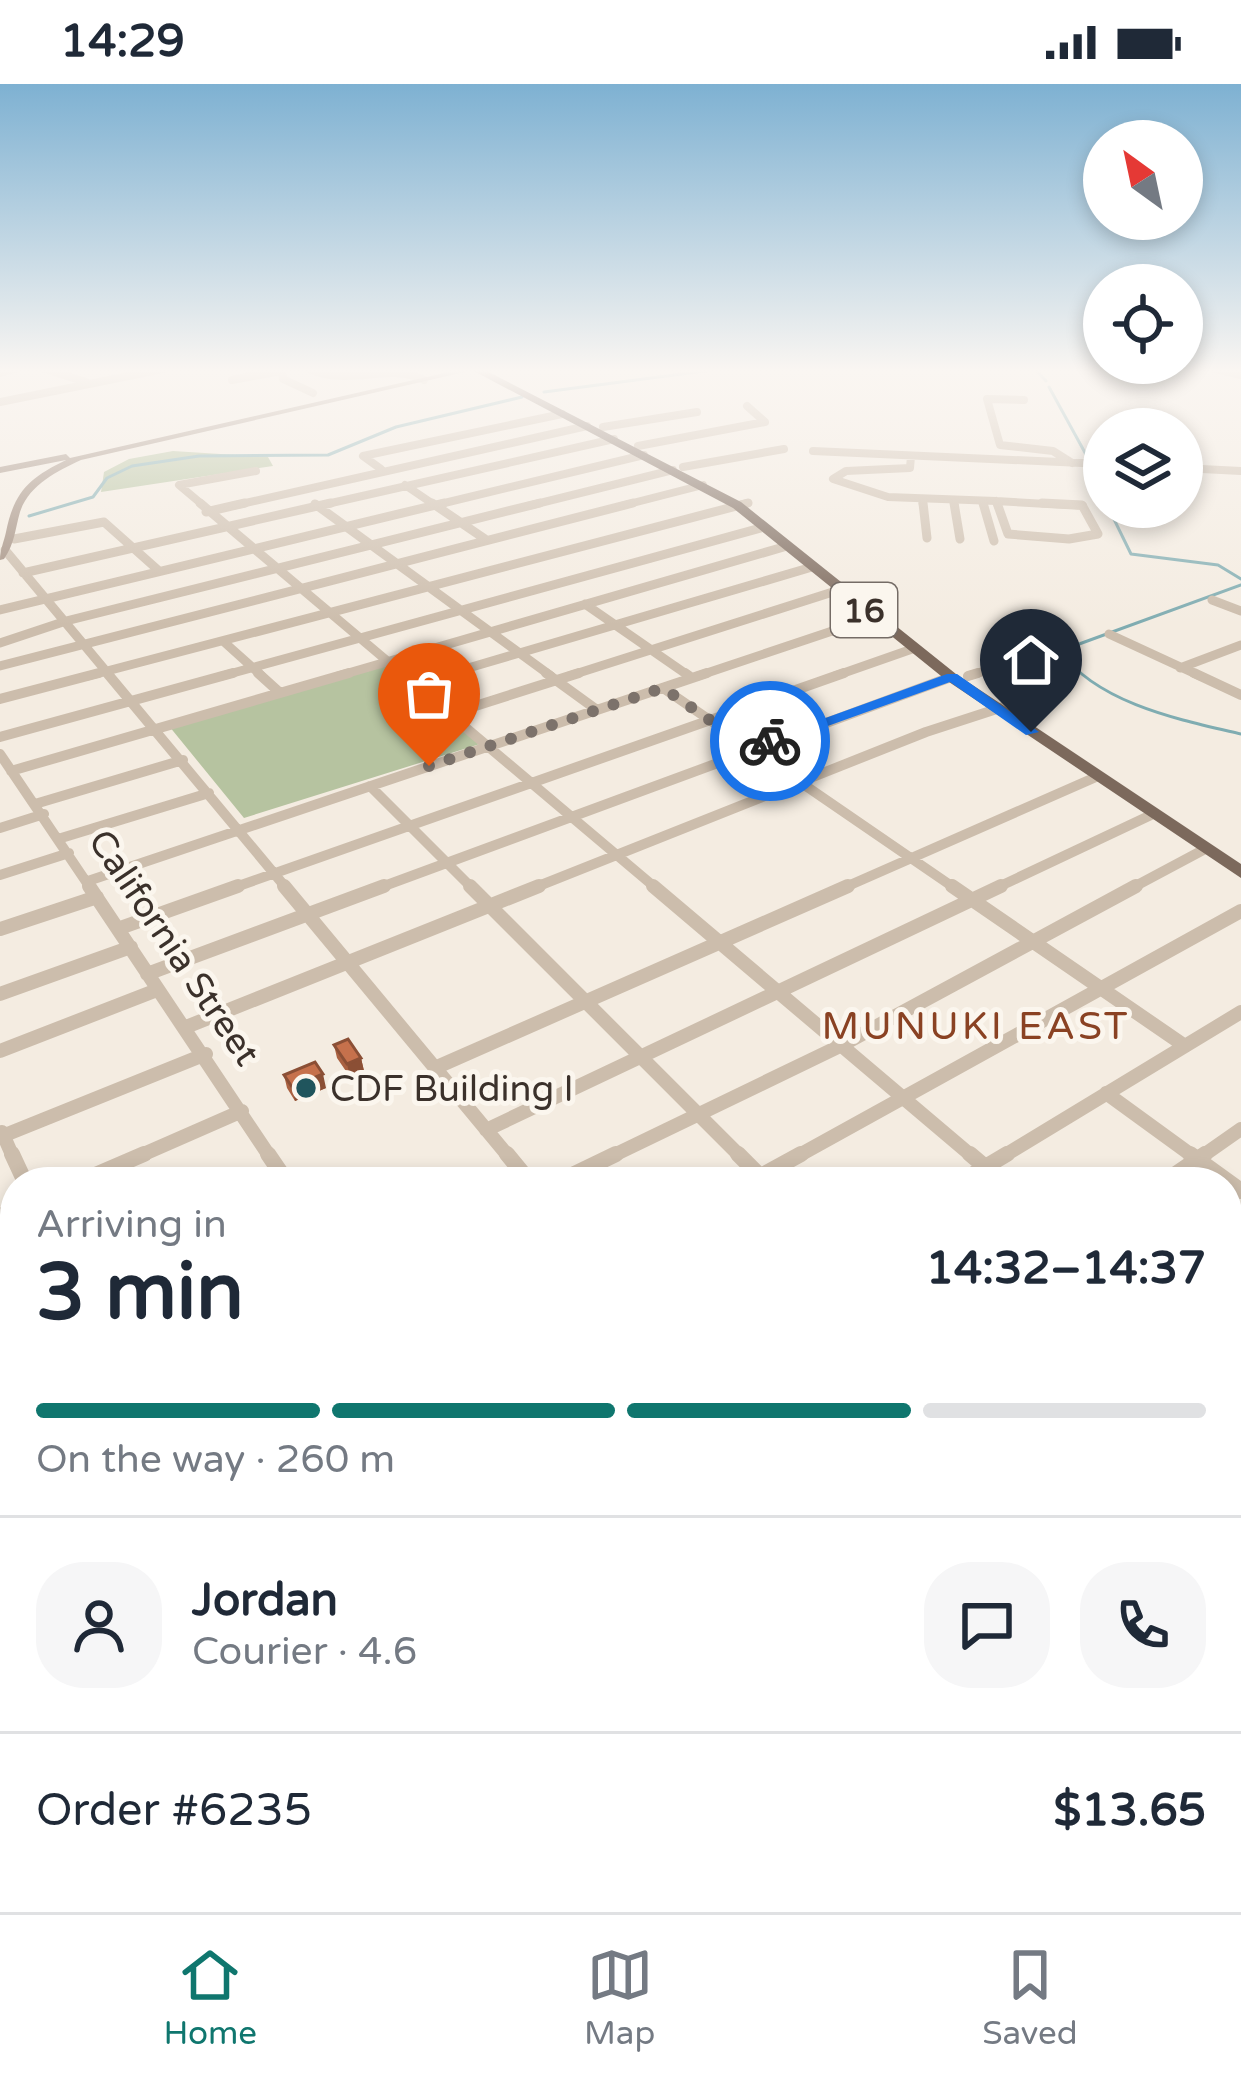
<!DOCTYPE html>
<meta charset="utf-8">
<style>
body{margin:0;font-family:"Varela Round",sans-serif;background:#f6f6f7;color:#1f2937;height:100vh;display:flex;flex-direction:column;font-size:45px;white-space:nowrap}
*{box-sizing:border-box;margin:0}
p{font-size:39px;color:#747a83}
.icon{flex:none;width:66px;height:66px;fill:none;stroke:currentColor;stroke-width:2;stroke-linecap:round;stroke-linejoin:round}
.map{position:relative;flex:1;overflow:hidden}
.drawer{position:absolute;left:0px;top:1083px;width:1242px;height:747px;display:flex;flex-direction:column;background:#fff;border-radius:48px 48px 0 0;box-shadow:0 6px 18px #0003}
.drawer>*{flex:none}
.needle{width:78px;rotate:327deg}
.tools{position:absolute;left:1083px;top:36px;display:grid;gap:24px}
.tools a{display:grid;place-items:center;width:120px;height:120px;border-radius:50%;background:#fff;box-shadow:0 6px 18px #0003;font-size:60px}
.pin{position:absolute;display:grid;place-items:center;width:102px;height:102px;color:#fff;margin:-123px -51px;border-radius:50% 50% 50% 0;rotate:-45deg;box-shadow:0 0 12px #0007}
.pin .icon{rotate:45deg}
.courier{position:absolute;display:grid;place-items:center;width:120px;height:120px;margin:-60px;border:9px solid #1a73e8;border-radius:50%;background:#fff;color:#222;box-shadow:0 3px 15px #0007}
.headline em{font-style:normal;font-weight:700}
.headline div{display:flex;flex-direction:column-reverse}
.headline{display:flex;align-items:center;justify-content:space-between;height:204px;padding:0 36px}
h1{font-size:78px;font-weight:700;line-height:90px}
.bar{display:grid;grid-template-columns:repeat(4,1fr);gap:18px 12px;align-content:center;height:144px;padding:0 36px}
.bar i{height:15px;border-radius:9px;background:#e0e1e3}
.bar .selected{background:#0f766e}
.bar p{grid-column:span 4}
.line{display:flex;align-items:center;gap:30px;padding:0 36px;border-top:3px solid #e0e1e3}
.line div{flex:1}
.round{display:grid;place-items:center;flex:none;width:126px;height:126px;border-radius:48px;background:#f6f6f7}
.status{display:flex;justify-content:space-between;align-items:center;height:84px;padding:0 60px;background:#fff;direction:ltr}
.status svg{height:33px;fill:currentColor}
.menu{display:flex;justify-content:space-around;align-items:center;height:168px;border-top:3px solid #e0e1e3;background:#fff;font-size:33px;color:#747a83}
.menu a{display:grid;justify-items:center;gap:6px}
.menu .selected{color:#0f766e}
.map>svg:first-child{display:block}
.green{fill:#b6c3a0}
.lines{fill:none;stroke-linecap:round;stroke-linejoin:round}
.stream{stroke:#7facb1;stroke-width:3}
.street-far5{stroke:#ccbdac;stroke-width:8}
.street-far4{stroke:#ccbdac;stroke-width:9}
.street-far3{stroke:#ccbdac;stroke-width:10}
.street-far2{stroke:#ccbdac;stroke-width:14}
.street-far1{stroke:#ccbdac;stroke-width:16}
.street{stroke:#ccbdac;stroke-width:21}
.secondary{fill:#a08c7d;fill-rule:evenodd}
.primary{fill:#7c695c;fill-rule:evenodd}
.wall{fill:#aa6141}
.shaded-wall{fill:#8b4f35}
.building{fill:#c6714c;stroke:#8b4f35;stroke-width:3}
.route{fill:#1a73e8}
.done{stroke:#7c726b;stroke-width:12;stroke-dasharray:0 21.6}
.poi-dot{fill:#20555d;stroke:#fbf6ee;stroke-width:4.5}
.labels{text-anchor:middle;stroke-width:10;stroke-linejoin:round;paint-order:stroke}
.shield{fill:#fbf6ee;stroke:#756c66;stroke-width:3}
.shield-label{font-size:33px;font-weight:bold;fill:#3b312b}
.street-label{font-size:36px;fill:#3b312b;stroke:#fbf6ee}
.poi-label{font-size:36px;fill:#3b312b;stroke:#fbf6ee;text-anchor:start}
.neighbourhood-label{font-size:39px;letter-spacing:3px;fill:#8a4223;stroke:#fbf6ee}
</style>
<div class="status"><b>14:29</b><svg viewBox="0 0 49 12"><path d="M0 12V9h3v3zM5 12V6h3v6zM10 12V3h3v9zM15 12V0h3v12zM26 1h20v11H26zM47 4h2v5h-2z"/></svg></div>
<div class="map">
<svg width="1241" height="1828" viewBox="0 0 1241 1828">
<rect width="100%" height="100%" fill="#f4ece1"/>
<!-- green -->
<path class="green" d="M173 367 268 373 273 382 101 408 104 388 129 375Z
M386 580 480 660 244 734 169 642Z
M1241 1417V1577L1227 1563V1428Z
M96 1815H197L202 1828H76Z"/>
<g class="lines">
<!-- stream -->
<path class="stream" d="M1035 285 1046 297
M1049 303 1089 376
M544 308 720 285
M1093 383 1104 413
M1108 423 1131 470 1218 481 1241 495
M29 432 93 413 107 394 132 382 199 372 328 371 396 343 522 313
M1241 501 1060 567C1098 620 1181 636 1241 650"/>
<!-- street-far5 -->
<path class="street-far5" d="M45 285 86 298
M281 285 232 296 282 287 283 295 313 309
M309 285C350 303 391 278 424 296
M1215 285 1241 291
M0 289 15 285
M1024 316 987 315 1000 361 1053 367 1072 379
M0 318 163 285
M603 343 697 328
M638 362 765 338 747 322
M813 367 1104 380
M911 372 910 384 846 387 833 395 888 413 996 417
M683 383 784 365
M1182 384 1241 387
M381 385 363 372 562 330
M405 401 436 422
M922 415 923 422
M954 416 955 422
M982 417 984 422
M996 417 1083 422
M996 417 998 422
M204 422 179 401 256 387
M232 422 587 342
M318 422 614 355
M432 422 644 371
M528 422 673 386
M621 422 703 401
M736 422 748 419"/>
<!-- street-far4 -->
<path class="street-far4" d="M200 419 405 592
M432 419 485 455
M923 419 927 454
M954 419 960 455
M983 419 994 457
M997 419 1008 450 1069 455 1098 450 1082 421 1042 419
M315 420 551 592
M206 428 245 419
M14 455 104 438 158 486
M5 466 110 592
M23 489 331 419
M1212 516 1241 527
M585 520 689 592
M0 526 444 419
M1109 550 1200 592
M223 557 262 592
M0 559 66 537 540 419
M0 582 633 419
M1180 584 1241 561
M88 592 748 419
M222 592 764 443
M338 592 787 462
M441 592 812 483
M569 592 839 506
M698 592 874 533
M835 592 915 564
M968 592 1044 569"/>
<!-- street-far3 -->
<path class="street-far3" d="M107 589 287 805
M258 589 279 608
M401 589 657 805
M546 589 597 626
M685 589 692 594
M1194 589 1241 611
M968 592 978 589
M411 601 452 589
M663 604 956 805
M0 615 99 589
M447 631 579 589
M0 653 233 589
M0 670 91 805
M11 687 349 589
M370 702 473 805
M35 720 183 676
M0 744 44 730
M58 755 209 709
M0 791 69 769
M88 797 707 589
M230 805 844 589
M376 805 951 593
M531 805 926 648 1009 621
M841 805 1096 693
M994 805 1151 731
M1130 805 1205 765"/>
<!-- street-far2 -->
<path class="street-far2" d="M89 802 270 1073
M284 802 509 1073
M470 802 741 1073
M653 802 973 1073
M952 802 1185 962
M120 844 238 802
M0 845 97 813
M147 890 384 802
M0 910 131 863
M186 943 539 802
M0 967 157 906
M437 983 848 802
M1106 1009 1194 1073
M486 1046 1001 802
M2 1048 13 1073
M0 1053 206 970
M137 1073 242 1027
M610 1073 840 962 1136 802
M796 1073 1241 827
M1002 1073 1241 928
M1201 1073 1241 1045"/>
<!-- street-far1 -->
<path class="street-far1" d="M12 1070 25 1098
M268 1070 287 1098
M507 1070 530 1098
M738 1070 765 1097
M970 1070 1003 1098
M1190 1070 1241 1107
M79 1098 144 1070
M256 1098 279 1086
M558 1098 616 1070
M750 1098 801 1070
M960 1098 1007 1070
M1164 1098 1205 1070
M0 1132 15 1126
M1227 1188 1241 1178
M0 1223 15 1216
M1227 1295 1241 1308
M0 1320 15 1313
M1227 1386 1241 1376"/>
<!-- street -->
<path class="street" d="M0 1433 15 1425
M0 1571 15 1563
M1227 1713 1241 1729
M0 1731 15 1722
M751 1815 760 1828
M1137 1815 1148 1828
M995 1828 1009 1815"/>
<!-- secondary -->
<path class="secondary" d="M462 285H478L81 376C57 387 29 401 20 428 15 445 15 459 4 475L0 476C0 465 4 458 6 448 14 408 29 394 66 376L0 389V383L66 370 70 374Z"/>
<!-- primary -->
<path class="primary" d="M470 285H483L741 418 956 590 1241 780V794L946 596 733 424Z"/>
</g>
<!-- wall -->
<path class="wall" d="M334 961 361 974 364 987 350 993 337 974Z
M284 991 326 1004 295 1017 287 1004Z"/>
<!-- shaded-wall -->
<path class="shaded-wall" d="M361 974 364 987 350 993 347 980Z
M323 990 326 1004 295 1017 292 1003Z"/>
<!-- building -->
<path class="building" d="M348 955 361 974 347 980 334 961Z
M315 978 323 990 292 1003 284 991Z"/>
<!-- sky -->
<linearGradient id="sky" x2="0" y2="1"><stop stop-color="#7eb1d2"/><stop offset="0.53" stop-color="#faf6f2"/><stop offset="1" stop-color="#faf6f2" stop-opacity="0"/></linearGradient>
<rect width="1241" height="541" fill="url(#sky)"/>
<!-- route -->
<path class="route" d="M947 590H957L1039 648 1026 651 950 598 775 661 762 657Z"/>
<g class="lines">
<!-- done -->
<path class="done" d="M429 682 663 604 751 664 770 657"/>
</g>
<!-- markers -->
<circle class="poi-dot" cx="306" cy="1004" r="12"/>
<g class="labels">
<!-- shield labels -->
<rect class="shield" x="831" y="499" width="66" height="54" rx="9"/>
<g class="shield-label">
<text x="864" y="538">16</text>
</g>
<!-- street labels -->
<g class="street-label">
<text transform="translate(175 863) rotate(56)" y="13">California Street</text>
</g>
<!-- poi labels -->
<g class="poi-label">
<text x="330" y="1017">CDF Building I</text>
</g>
<!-- neighbourhood labels -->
<g class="neighbourhood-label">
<text x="976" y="955">MUNUKI EAST</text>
</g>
</g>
</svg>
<div class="tools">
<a><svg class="needle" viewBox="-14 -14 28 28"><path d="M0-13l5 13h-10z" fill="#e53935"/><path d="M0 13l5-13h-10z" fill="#747a83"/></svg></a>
<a><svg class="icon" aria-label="locate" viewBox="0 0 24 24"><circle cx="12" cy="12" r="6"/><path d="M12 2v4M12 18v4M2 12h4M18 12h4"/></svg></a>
<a><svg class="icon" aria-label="layers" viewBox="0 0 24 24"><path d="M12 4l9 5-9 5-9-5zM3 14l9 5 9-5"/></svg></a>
</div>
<div class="pin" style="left:429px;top:682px;background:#ea580c"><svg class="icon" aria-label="bag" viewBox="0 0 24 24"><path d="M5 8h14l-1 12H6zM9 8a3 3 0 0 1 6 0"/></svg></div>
<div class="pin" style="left:1031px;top:648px;background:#1f2937"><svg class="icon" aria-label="home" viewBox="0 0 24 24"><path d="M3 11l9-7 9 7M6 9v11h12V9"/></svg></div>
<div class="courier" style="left:770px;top:657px"><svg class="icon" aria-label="bike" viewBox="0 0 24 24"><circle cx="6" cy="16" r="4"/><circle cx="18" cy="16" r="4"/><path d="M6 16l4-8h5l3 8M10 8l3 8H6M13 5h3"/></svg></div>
<section class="drawer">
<div class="headline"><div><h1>3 min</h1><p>Arriving in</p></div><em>14:32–14:37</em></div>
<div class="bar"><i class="selected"></i><i class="selected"></i><i class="selected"></i><i></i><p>On the way · 260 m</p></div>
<div class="line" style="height:216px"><a class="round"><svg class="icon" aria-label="person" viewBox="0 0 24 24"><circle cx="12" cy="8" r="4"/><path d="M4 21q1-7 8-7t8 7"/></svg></a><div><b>Jordan</b><p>Courier · 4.6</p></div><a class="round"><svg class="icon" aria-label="chat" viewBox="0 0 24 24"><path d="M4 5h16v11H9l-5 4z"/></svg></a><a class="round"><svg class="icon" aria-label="phone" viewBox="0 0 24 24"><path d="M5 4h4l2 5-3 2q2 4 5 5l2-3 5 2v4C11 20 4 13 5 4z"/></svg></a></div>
<div class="line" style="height:156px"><div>Order #6235</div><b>$13.65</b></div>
</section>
</div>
<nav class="menu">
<a class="selected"><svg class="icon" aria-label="home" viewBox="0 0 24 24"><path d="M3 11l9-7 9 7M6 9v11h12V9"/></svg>Home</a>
<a><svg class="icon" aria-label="map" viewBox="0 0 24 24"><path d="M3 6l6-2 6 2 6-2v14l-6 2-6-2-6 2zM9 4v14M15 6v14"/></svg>Map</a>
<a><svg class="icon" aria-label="saved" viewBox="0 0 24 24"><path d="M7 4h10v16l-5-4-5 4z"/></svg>Saved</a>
</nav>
